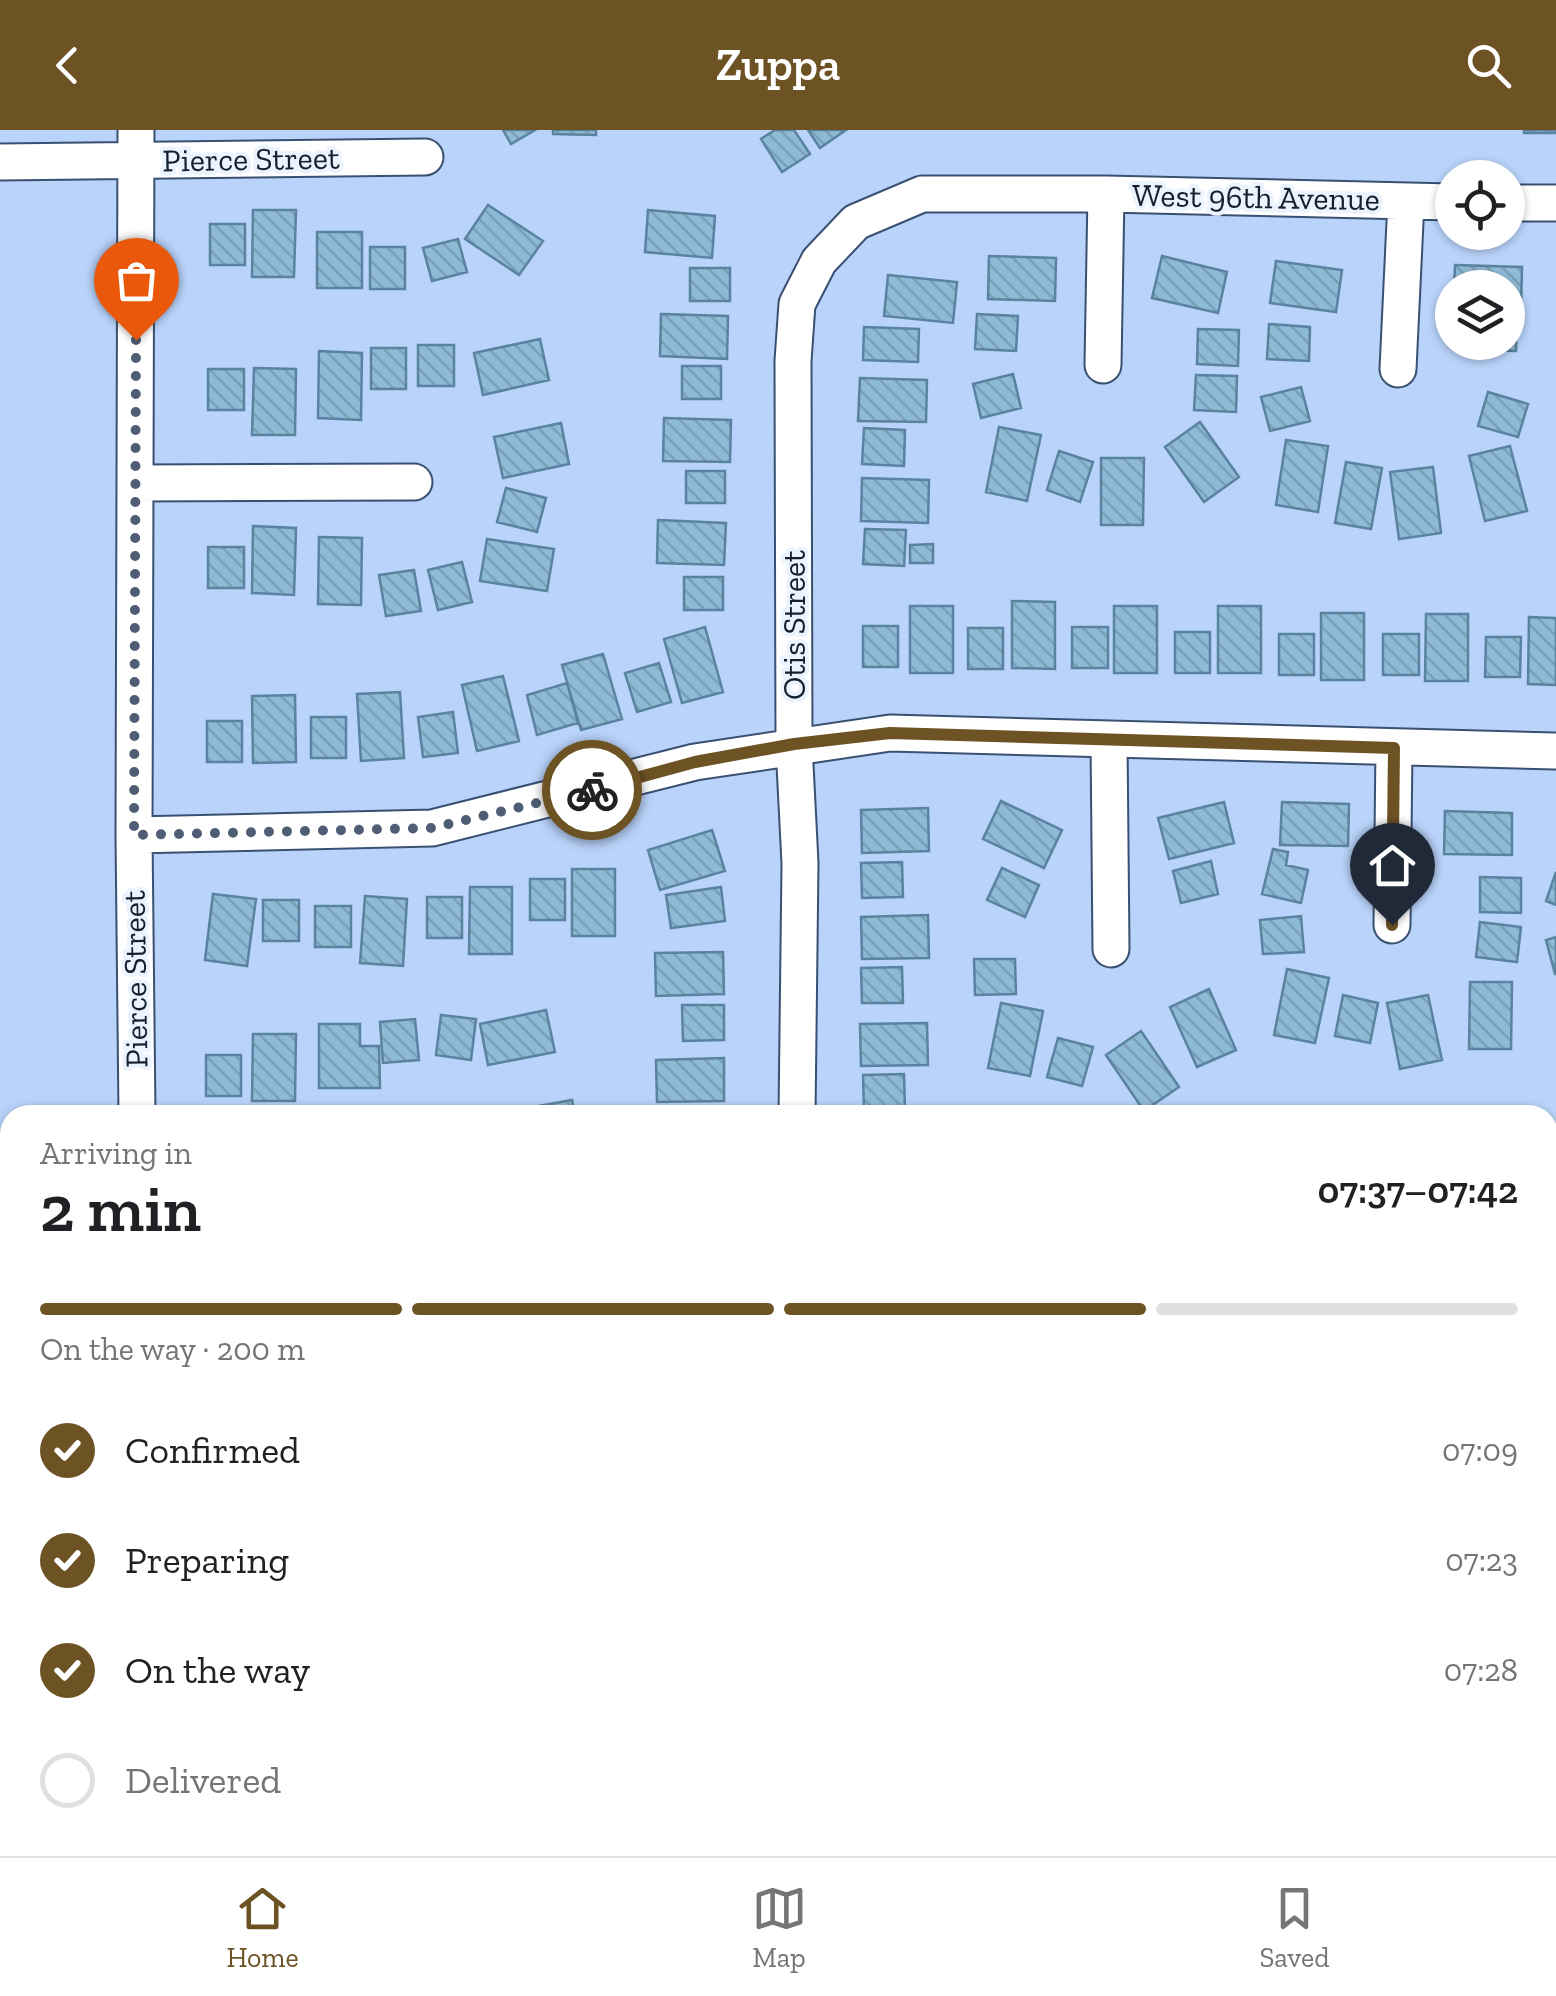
<!DOCTYPE html>
<meta charset="utf-8">
<style>
body{margin:0;font-family:"Zilla Slab",serif;background:#f6f6f6;color:#202124;height:100vh;display:flex;flex-direction:column;font-size:38px;white-space:nowrap}
*{box-sizing:border-box;margin:0}
p{font-size:32px;color:#757577}
.icon{flex:none;width:55px;height:55px;fill:none;stroke:currentColor;stroke-width:2;stroke-linecap:round;stroke-linejoin:round}
.map{position:relative;flex:1;overflow:hidden}
.side{position:absolute;left:0px;top:975px;width:1558px;height:752px;display:flex;flex-direction:column;background:#fff;border-radius:30px 30px 0 0;box-shadow:0 2px 8px #0004}
.side>*{flex:none}
.tools{position:absolute;left:1435px;top:30px;display:grid;gap:20px}
.tools a{display:grid;place-items:center;width:90px;height:90px;border-radius:50%;background:#fff;box-shadow:0 2px 8px #0004;font-size:50px}
.pin{position:absolute;display:grid;place-items:center;width:85px;height:85px;color:#fff;margin:-102px -42px;border-radius:50% 50% 50% 0;rotate:-45deg;box-shadow:0 0 10px #0007}
.pin .icon{rotate:45deg}
.courier{position:absolute;display:grid;place-items:center;width:100px;height:100px;margin:-50px;border:8px solid #6d5224;border-radius:50%;background:#fff;color:#222;box-shadow:0 2px 12px #0007}
.overview em{font-style:normal;font-weight:600}
.overview div{display:flex;flex-direction:column-reverse}
.overview{display:flex;align-items:center;justify-content:space-between;height:170px;padding:0 40px}
h1{font-size:65px;font-weight:600;line-height:75px}
.bar{display:grid;grid-template-columns:repeat(4,1fr);gap:15px 10px;align-content:center;height:120px;padding:0 40px}
.bar i{height:12px;border-radius:8px;background:#e0e0e0}
.bar .current{background:#6d5224}
.bar p{grid-column:span 4}
ol{padding:0 40px;list-style:none}
li{display:flex;align-items:center;gap:30px;height:110px}
li p{margin-inline-start:auto}
li .icon{padding:10px;border-radius:50%;background:#6d5224;color:#fff;stroke-width:4}
li:last-child{color:#757577}
li i{width:55px;height:55px;border:5px solid #e0e0e0;border-radius:50%}
header{display:flex;justify-content:space-between;align-items:center;height:130px;padding:0 40px;background:#6d5224;color:#fff;font-size:45px;font-weight:600}
.dock{display:flex;justify-content:space-around;align-items:center;height:140px;border-top:2px solid #e0e0e0;background:#fff;font-size:28px;color:#757577}
.dock a{display:grid;justify-items:center;gap:5px}
.dock .current{color:#6d5224}
.map>svg:first-child{display:block}
.lines{fill:none;stroke-linecap:round;stroke-linejoin:round}
.canal{stroke:#739ddc;stroke-width:35}
.building{fill:url(#building-back-hatch);stroke:#5a839f;stroke-width:2.5}
.minor-casing{stroke:#3a5071;stroke-width:39}
.minor{stroke:#fff;stroke-width:35}
.done{stroke:#4f5e75;stroke-width:10;stroke-dasharray:0 18}
.route{stroke:#6d5224;stroke-width:12}
.labels{text-anchor:middle;stroke-width:8;stroke-linejoin:round;paint-order:stroke}
.street-label{font-size:32px;fill:#161f2e;stroke:#ebf3ff}
</style>
<header><svg class="icon" aria-label="back" viewBox="0 0 24 24"><path d="M15 5l-7 7 7 7"/></svg>Zuppa<svg class="icon" aria-label="search" viewBox="0 0 24 24"><circle cx="10" cy="10" r="6"/><path d="M15 15l6 6"/></svg></header>
<div class="map">
<svg width="1556" height="1726" viewBox="0 0 1556 1726">
<defs>
<pattern id="building-back-hatch" width="6" height="6" patternUnits="userSpaceOnUse" patternTransform="scale(2.5)"><rect width="6" height="6" fill="#8fbad6"/><path d="M-1 5l2 2M0 0l6 6M5-1l2 2" fill="none" stroke="#7b9fb8"/></pattern>
</defs>
<rect width="100%" height="100%" fill="#b9d3fa"/>
<g class="lines">
<!-- canal -->
<path class="canal" d="M1548 1197H1556
M1301 1726 1316 1718"/>
</g>
<!-- building -->
<path class="building" d="M503 0H535L511 14Z
M553 0H596V5L553 4Z
M775 0H794L810 24 782 42 761 9Z
M808 0H846L820 18Z
M1524 0H1556V3H1524Z
M488 75 543 111 519 145 465 109Z
M253 80H296L294 147H252Z
M648 80 715 86 712 128 645 122Z
M210 94H245V135H210Z
M317 102H362V158H317Z
M458 109 467 142 432 151 423 118Z
M370 117H405V159H370Z
M989 126 1056 128 1055 171 988 169Z
M1162 126 1227 142 1218 183 1152 168Z
M1276 131 1342 140 1336 182 1270 173Z
M1455 135 1522 137 1521 179H1508V158H1454Z
M690 138H730V171H690Z
M888 145 957 152 953 193 884 186Z
M661 184 728 186 727 229 660 226Z
M977 184 1018 186 1016 221 975 219Z
M1508 186H1517L1516 221 1474 220 1475 212H1508Z
M1269 194 1310 197 1309 231 1267 229Z
M864 197 919 199 918 232 863 230Z
M1198 199 1239 200 1238 236 1197 234Z
M540 209 549 250 483 265 474 223Z
M418 215H454V256H418Z
M371 218H406V259H371Z
M319 221 362 223 361 290 318 288Z
M682 236H721V269H682Z
M254 238 296 239 295 305H252Z
M208 239H244V280H208Z
M1013 244 1021 278 981 288 973 254Z
M1196 245 1237 246 1236 282 1194 280Z
M860 248 927 250 926 292 858 291Z
M1301 257 1310 291 1270 301 1261 267Z
M1488 262 1528 274 1518 307 1478 296Z
M664 288 731 290 730 332 663 331Z
M1200 292 1239 347 1204 372 1165 317Z
M561 293 569 334 503 348 494 307Z
M999 297 1041 305 1027 371 986 362Z
M864 298 905 300 904 336 862 334Z
M1286 310 1328 316 1318 382 1276 375Z
M1510 316 1527 381 1485 391 1469 326Z
M1059 321 1093 332 1080 372 1047 360Z
M1101 328H1144L1143 395H1101Z
M1346 332 1382 338 1371 399 1335 393Z
M1433 337 1441 403 1399 409 1390 342Z
M686 341H725V373H686Z
M862 348 929 350 928 393 861 391Z
M506 358 546 368 537 402 497 392Z
M658 390 726 393 724 435 657 433Z
M253 396 296 398 294 465 252 463Z
M865 399 906 400 904 436 863 434Z
M319 407 362 408 361 475 318 474Z
M487 409 554 419 547 461 480 451Z
M933 414V433H910V415Z
M208 417H244V458H208Z
M462 432 472 472 438 480 428 440Z
M414 440 421 481 386 486 379 445Z
M684 447H723V480H684Z
M1012 471 1055 472V539L1012 538Z
M910 476H953V543H910Z
M1114 476H1157V543H1114Z
M1218 476H1261V543H1218Z
M1321 483H1364V550H1321Z
M1426 484H1468V551H1425Z
M1529 487 1556 488V555L1528 554Z
M863 496H898V537H863Z
M705 497 723 562 682 573 664 509Z
M1072 497H1108V538H1072Z
M968 498H1003V539H968Z
M1175 502H1210V543H1175Z
M1279 504H1314V545H1279Z
M1383 504H1419V545H1383Z
M1486 507H1521L1520 547H1485Z
M603 524 622 589 581 600 562 535Z
M659 533 671 572 637 582 625 543Z
M503 546 519 611 477 621 462 555Z
M567 553 578 593 537 605 527 565Z
M400 562 404 628 361 631 357 564Z
M295 565 296 632 253 633 252 566Z
M453 582 458 623 423 627 418 587Z
M311 587H346V628H311Z
M207 591H242V632H207Z
M1001 671 1062 700 1044 738 983 709Z
M1224 672 1234 713 1169 729 1158 688Z
M1282 672 1349 674 1348 716 1280 715Z
M928 678 929 721 862 723 861 680Z
M1445 681 1512 683V725L1444 724Z
M712 700 725 741 660 760 648 720Z
M1273 719 1288 722 1286 735 1308 740 1301 773 1262 764Z
M1211 731 1218 764 1181 773 1173 741Z
M902 732 903 767 862 768 861 733Z
M1002 738 1039 755 1025 787 987 770Z
M572 739H615V806H572Z
M1556 742V775L1546 771Z
M1480 747 1521 748V783L1480 782Z
M530 749H565V790H530Z
M470 757H512V824H469Z
M721 757 725 791 671 798 666 765Z
M213 764 256 769 247 836 205 830Z
M365 766 407 769 403 836 360 833Z
M427 767H462V808H427Z
M263 770H299V811H263Z
M315 776H351V817H315Z
M928 785 929 828 862 829 861 787Z
M1301 786 1304 822 1263 824 1260 790Z
M1480 792 1521 797 1517 832 1476 827Z
M1556 807V844H1555L1546 810Z
M723 822 724 864 656 866 655 823Z
M974 829H1015L1016 864 975 865Z
M902 837 903 873H862L861 838Z
M1287 839 1329 848 1315 913 1274 905Z
M1470 852H1512L1511 919H1469Z
M1209 859 1236 920 1197 937 1170 877Z
M1343 865 1378 873 1370 913 1335 906Z
M1428 865 1442 930 1400 939 1387 873Z
M1001 873 1043 881 1030 946 988 938Z
M682 875H724V910L683 911Z
M546 880 555 922 488 935 480 894Z
M441 885 476 889 471 930 436 925Z
M415 889 419 930 383 933 380 892Z
M927 893 928 935 861 936 860 894Z
M319 894H360V916H379L380 958H319Z
M1141 901 1179 957 1144 981 1106 925Z
M253 904H296L295 971H252Z
M1058 908 1093 917 1082 956 1047 947Z
M206 925H241V966H206Z
M724 928V971L657 972 656 930Z
M904 944 905 980H864L863 945Z
M572 970 575 985H506V982Z
M720 981V985H665V982Z
M1556 1315V1373L1548 1353V1319Z
M207 1718H242V1726H207Z
M253 1718H296V1726H253Z
M818 1718H830L836 1726H806Z"/>
<g class="lines">
<defs>
<path id="minor" d="M136 0 134 705 137 985
M0 32 425 27
M1508 73H1556
M1103 235 1106 64
M1398 239 1406 71
M135 353 414 352
M1109 610 1111 819
M134 705 432 698 695 632 890 603 1556 621
M1392 795 1394 617
M797 985 800 733 794 615 793 231 797 174 819 131 856 92 922 64H1106L1452 72
M0 1130H10
M1548 1708 1556 1700
M137 1718V1726"/>
</defs>
<!-- minor casing -->
<use href="#minor" class="minor-casing"/>
<!-- minor -->
<use href="#minor" class="minor"/>
</g>
<g class="lines">
<!-- done -->
<path class="done" d="M136 210 134 705 432 698 592 660"/>
<!-- route -->
<path class="route" d="M592 660 695 632 794 614 890 603 1394 618 1392 795"/>
</g>
<g class="labels">
<!-- street labels -->
<g class="street-label">
<text transform="translate(251 29) rotate(-1)" y="11">Pierce Street</text>
<text transform="translate(1256 67) rotate(1)" y="11">West 96th Avenue</text>
<text transform="translate(794 495) rotate(-90)" y="11">Otis Street</text>
<text transform="translate(135 849) rotate(-91)" y="11">Pierce Street</text>
</g>
</g>
</svg>
<div class="tools">
<a><svg class="icon" aria-label="locate" viewBox="0 0 24 24"><circle cx="12" cy="12" r="6"/><path d="M12 2v4M12 18v4M2 12h4M18 12h4"/></svg></a>
<a><svg class="icon" aria-label="layers" viewBox="0 0 24 24"><path d="M12 4l9 5-9 5-9-5zM3 14l9 5 9-5"/></svg></a>
</div>
<div class="pin" style="left:136px;top:210px;background:#ea580c"><svg class="icon" aria-label="bag" viewBox="0 0 24 24"><path d="M5 8h14l-1 12H6zM9 8a3 3 0 0 1 6 0"/></svg></div>
<div class="pin" style="left:1392px;top:795px;background:#1f2937"><svg class="icon" aria-label="home" viewBox="0 0 24 24"><path d="M3 11l9-7 9 7M6 9v11h12V9"/></svg></div>
<div class="courier" style="left:592px;top:660px"><svg class="icon" aria-label="bike" viewBox="0 0 24 24"><circle cx="6" cy="16" r="4"/><circle cx="18" cy="16" r="4"/><path d="M6 16l4-8h5l3 8M10 8l3 8H6M13 5h3"/></svg></div>
<section class="side">
<div class="overview"><div><h1>2 min</h1><p>Arriving in</p></div><em>07:37–07:42</em></div>
<div class="bar"><i class="current"></i><i class="current"></i><i class="current"></i><i></i><p>On the way · 200 m</p></div>
<ol>
<li><svg class="icon" aria-label="check" viewBox="0 0 24 24"><path d="M5 12l5 5 9-10"/></svg>Confirmed<p>07:09</p></li>
<li><svg class="icon" aria-label="check" viewBox="0 0 24 24"><path d="M5 12l5 5 9-10"/></svg>Preparing<p>07:23</p></li>
<li><svg class="icon" aria-label="check" viewBox="0 0 24 24"><path d="M5 12l5 5 9-10"/></svg>On the way<p>07:28</p></li>
<li><i></i>Delivered</li>
</ol>
</section>
</div>
<nav class="dock">
<a class="current"><svg class="icon" aria-label="home" viewBox="0 0 24 24"><path d="M3 11l9-7 9 7M6 9v11h12V9"/></svg>Home</a>
<a><svg class="icon" aria-label="map" viewBox="0 0 24 24"><path d="M3 6l6-2 6 2 6-2v14l-6 2-6-2-6 2zM9 4v14M15 6v14"/></svg>Map</a>
<a><svg class="icon" aria-label="saved" viewBox="0 0 24 24"><path d="M7 4h10v16l-5-4-5 4z"/></svg>Saved</a>
</nav>
